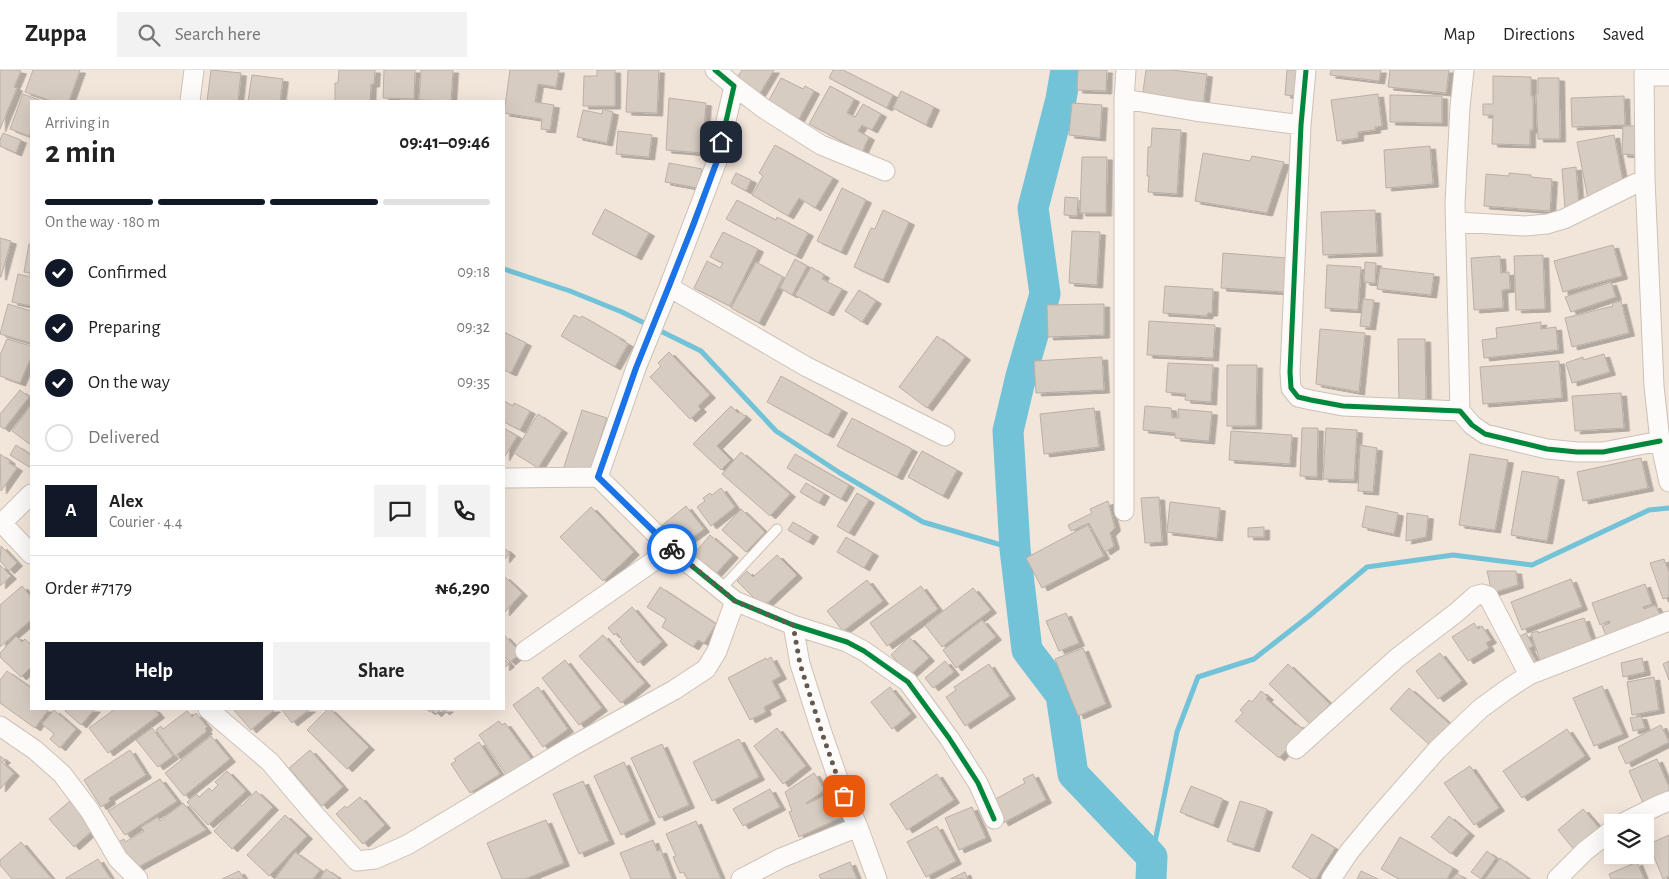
<!DOCTYPE html>
<meta charset="utf-8">
<style>
body{margin:0;font-family:"Alegreya Sans",sans-serif;background:#f2f2f2;color:#222;height:100vh;display:flex;flex-direction:column;font-size:19px;white-space:nowrap}
*{box-sizing:border-box;margin:0}
p{font-size:16px;color:#767676}
.icon{flex:none;width:28px;height:28px;fill:none;stroke:currentColor;stroke-width:2;stroke-linecap:round;stroke-linejoin:round}
.map{position:relative;flex:1;overflow:hidden}
.sheet{position:absolute;left:30px;top:30px;width:475px;height:610px;display:flex;flex-direction:column;background:#fff;border-radius:0px;box-shadow:0 5px 20px #0002}
.sheet>*{flex:none}
.controls{position:absolute;left:1604px;top:744px;display:grid;gap:10px}
.controls a{display:grid;place-items:center;width:50px;height:50px;border-radius:0px;background:#fff;box-shadow:0 5px 20px #0002;font-size:25px}
.pin{position:absolute;display:grid;place-items:center;width:42px;height:42px;color:#fff;margin:-21px;border-radius:10px;box-shadow:0 2px 8px #0006}
.courier{position:absolute;display:grid;place-items:center;width:50px;height:50px;margin:-25px;border:4px solid #1a73e8;border-radius:50%;background:#fff;color:#222;box-shadow:0 1px 6px #0007}
.overview em{font-style:normal;font-weight:600}
.overview div{display:flex;flex-direction:column-reverse}
.overview{display:flex;align-items:center;justify-content:space-between;height:85px;padding:0 15px}
h1{font-size:32px;font-weight:600;line-height:38px}
.bar{display:grid;grid-template-columns:repeat(4,1fr);gap:8px 5px;align-content:center;height:60px;padding:0 15px}
.bar i{height:6px;border-radius:4px;background:#e0e0e0}
.bar .current{background:#111827}
.bar p{grid-column:span 4}
.line{display:flex;align-items:center;gap:12px;padding:0 15px;border-top:1px solid #e0e0e0}
.line div{flex:1}
.round{display:grid;place-items:center;flex:none;width:52px;height:52px;border-radius:0px;background:#f2f2f2}
ol{padding:0 15px;list-style:none}
li{display:flex;align-items:center;gap:15px;height:55px}
li p{margin-inline-start:auto}
li .icon{padding:5px;border-radius:50%;background:#111827;color:#fff;stroke-width:4}
li:last-child{color:#767676}
li i{width:28px;height:28px;border:2px solid #e0e0e0;border-radius:50%}
.action{display:flex;gap:10px;margin-top:auto;padding:10px 15px}
.action a{flex:1;height:58px;border-radius:0px;background:#111827;color:#fff;font-size:20px;font-weight:600;line-height:58px;text-align:center}
.action a+a{background:#f2f2f2;color:#222}
header{display:flex;align-items:center;gap:30px;box-sizing:border-box;height:70px;padding:0 25px;background:#fff;border-bottom:1px solid #e0e0e0}
header strong{font-size:24px}
nav{display:flex;gap:28px;margin-inline-start:auto;font-size:18px}
.search{width:350px;height:45px;background:#f2f2f2;display:flex;align-items:center;gap:12px;box-sizing:border-box;padding:0 18px;border-radius:0px;color:#767676;font-size:19px}
.map>svg:first-child{display:block}
.lines{fill:none;stroke-linecap:round;stroke-linejoin:round}
.stream{stroke:#72c3d8;stroke-width:5}
.river{stroke:#72c3d8;stroke-width:31}
.building{fill:#d7ccc2;stroke:#bab0a6;filter:url(#shadow)}
.service-casing{stroke:#cdc1b7;stroke-width:11}
.minor-casing{stroke:#cdc1b7;stroke-width:21}
.service{stroke:#fdfbf9;stroke-width:9}
.minor{stroke:#fdfbf9;stroke-width:19}
.cycleway-casing{stroke:#fbf5f0;stroke-width:8}
.cycleway{stroke:#00873e;stroke-width:5}
.done{stroke:#645950;stroke-width:5;stroke-dasharray:0 9}
.route{stroke:#1a73e8;stroke-width:6}
</style>
<header>
<strong>Zuppa</strong>
<div class="search"><svg class="icon" aria-label="search" viewBox="0 0 24 24"><circle cx="10" cy="10" r="6"/><path d="M15 15l6 6"/></svg>Search here</div>
<nav><a>Map</a><a>Directions</a><a>Saved</a></nav>
</header>
<div class="map">
<svg width="1669" height="809" viewBox="0 0 1669 809">
<defs>
<filter id="shadow"><feDropShadow dx="5.5" dy="3" stdDeviation="0" flood-color="#0004"/></filter>
</defs>
<rect width="100%" height="100%" fill="#f2e5da"/>
<g class="lines">
<!-- stream -->
<path class="stream" d="M504 199 570 221 622 242 701 281 776 361 840 403 923 452 1015 479
M1152 787 1177 662 1198 607 1254 589 1309 546 1367 497 1453 485 1532 495 1649 440 1669 438"/>
<!-- river -->
<path class="river" d="M1066 0 1061 29 1033 138 1045 224 1021 306 1008 361 1015 479 1027 580 1061 625 1073 704 1152 787 1151 809"/>
</g>
<!-- building -->
<path class="building" d="M0 0H17L21 1 14 17 17 18 0 59Z
M33 0H80L69 31H52L25 22Z
M211 0 241 3 238 31H207Z
M339 0H375L374 14H371L370 31H335V13H338Z
M384 0H415L414 29 383 28Z
M421 0H453L451 31 419 30Z
M510 0H559L556 17 538 14 535 32 554 35 550 60 541 59 542 49 504 43Z
M597 0H615V36H583L584 6H597Z
M628 0H659L657 43 626 42Z
M742 0H774L759 25 735 11Z
M833 0H843L893 25 887 38 829 8Z
M1078 0H1107L1106 21 1077 20Z
M1146 0H1171L1207 4 1203 36 1142 29Z
M1287 0H1300L1299 26 1285 25Z
M1331 0H1381L1379 11 1330 5Z
M1390 0H1449L1446 23 1388 17Z
M252 5 283 9 280 31H248Z
M1493 6 1531 7V26H1533V60H1530V75L1492 74 1493 45H1483V34H1493Z
M781 8 803 19 805 16 814 21 799 49 768 32Z
M1538 8H1559L1560 69H1538L1536 24H1538Z
M830 16 854 29 847 43 855 47 863 34 881 44 872 60 862 55 858 61 869 67 862 82 809 54Z
M901 21 934 37 926 55 893 38Z
M23 24 42 31H31V60L29 66 10 59Z
M1378 24 1382 56 1375 57V60L1358 62V68L1337 71 1331 30Z
M1390 25 1442 26V53L1390 52Z
M1624 26 1625 55 1572 57 1571 28Z
M669 28 706 33 702 83 666 80Z
M1072 33 1102 35 1100 68 1069 65Z
M603 39 613 42 607 73 577 67 583 40 602 44Z
M1623 56H1635V85L1622 84Z
M1152 58 1181 60 1177 124 1148 122 1149 106H1147L1148 77H1151Z
M618 61 652 65 649 87 616 84Z
M3 63 21 70 16 83 0 76V70Z
M1614 65 1625 122 1588 129 1577 72Z
M775 75 833 108 815 138 799 128 788 146 752 125 763 106 759 103Z
M1430 76 1433 114 1386 118 1384 80Z
M1203 83 1250 91 1252 86 1284 92 1267 143 1195 131Z
M1082 87H1107L1106 143H1080Z
M669 93 702 99 698 118 665 112Z
M1576 97 1579 138 1565 139 1562 99Z
M736 103 751 110 746 121 731 113Z
M1509 103 1531 105V107L1552 109 1550 141 1484 136 1486 104 1509 106Z
M842 118 866 130 841 182 817 171Z
M1065 127 1078 128 1077 146 1064 145Z
M737 130 776 150 777 147 808 163 796 186 726 149Z
M605 139 649 163 636 187 592 164Z
M883 140 909 152 883 210 854 197 871 158 875 159Z
M1375 140 1377 183 1323 185 1321 142Z
M1072 161 1100 162 1097 215 1069 213Z
M723 162 758 179 730 236 694 218 707 191 720 198 723 193 710 187Z
M0 168 11 171 1 207H0Z
M29 174H31V203L24 202Z
M1613 175 1622 206 1563 222 1554 191Z
M1223 183 1287 188 1285 222 1221 218Z
M1543 185 1545 239 1516 240 1514 186Z
M1500 186 1501 203 1509 202 1510 219 1502 220 1503 238 1474 240 1471 188Z
M795 189 807 196 792 225 780 218Z
M756 192 783 207 759 253 731 238Z
M1365 192 1376 193 1375 213 1364 212Z
M1327 195 1361 197 1358 240 1325 238Z
M811 197 824 205 822 209 842 219 828 243 795 225Z
M1380 198 1434 204 1431 225 1377 219Z
M18 204 31 207V236L12 232Z
M1611 212 1616 227 1571 242 1565 227Z
M1165 216 1213 219 1212 243H1208L1207 246 1163 243Z
M859 220 876 231 862 252 845 241Z
M1363 229 1374 230 1370 257 1360 256Z
M1621 231 1629 263 1572 277 1565 248 1613 236 1612 233Z
M8 234 31 241V273L0 264Z
M1104 234V265L1048 267 1047 235Z
M574 245 580 248 582 246 620 268V269L628 274 615 297 561 266Z
M1149 251 1215 255 1213 288 1147 285Z
M1541 252V259L1556 257 1558 280 1484 288 1482 270 1497 268 1496 258Z
M1320 259 1365 263 1359 322 1316 314Z
M504 262 526 273 511 303 504 300Z
M937 266 965 287 927 338 899 317Z
M7 269 31 276V287L20 313 0 306V285Z
M1398 269H1425L1426 337 1399 338Z
M669 282 710 325 698 336 701 339 690 349 650 307 661 296 658 293Z
M1604 284 1610 302 1572 313 1566 293 1583 287V290Z
M1102 287 1104 320 1036 323 1034 291Z
M1559 291 1562 328 1483 334 1480 297Z
M1168 293 1213 295 1211 332 1185 330 1186 324 1166 322Z
M1227 295H1257L1256 356H1227Z
M781 306 842 340 828 365 767 332Z
M20 320 29 327 4 359 0 356V344Z
M1621 323 1624 358 1575 361 1572 326Z
M504 331 513 336 514 333 530 341 520 360 504 352Z
M31 335V375L12 361Z
M731 336 738 343 740 342 746 347 717 376 731 390 721 400 693 374Z
M1145 336 1171 338 1172 348H1179L1178 339 1212 342 1209 371 1175 368V363L1143 360Z
M1094 338 1099 377 1044 384 1040 344Z
M582 340 607 348 588 407 563 400Z
M538 344 562 360 538 398 514 383Z
M852 348 912 379 897 407 837 376Z
M504 358 517 366 504 388Z
M1302 358H1318L1317 407 1300 406Z
M1326 358 1357 360 1354 410 1323 409Z
M1231 361 1292 365 1290 394 1229 390Z
M16 375 31 385V398L10 385Z
M1360 375 1377 378 1373 422 1358 421Z
M922 381 957 400 943 426 908 407Z
M741 382 790 424 770 446 722 404Z
M0 384 10 391 9 393 17 398 1 421Z
M795 384 849 415 841 429 787 398Z
M1470 384 1508 390 1495 460 1459 455Z
M1641 388 1648 418 1583 431 1577 402Z
M1522 401 1559 407 1547 471 1511 465Z
M806 413 824 424 819 433 800 422Z
M721 418 735 437 711 456 697 437 705 431 703 428 710 423 712 425Z
M857 423 869 430 849 463 837 456Z
M1159 427 1162 472 1145 473 1141 428Z
M1108 431 1115 458 1110 463 1114 476 1105 482 1089 453 1071 461 1068 455 1092 443 1090 439Z
M1170 432 1220 438 1217 468 1167 462Z
M686 436 704 459 677 479 660 457Z
M1366 436 1398 443 1394 464 1362 457Z
M591 437 634 482 603 511 560 467Z
M741 439 765 462 746 482 722 460Z
M1407 443 1428 446 1426 467 1406 471Z
M793 452 813 464 808 472 788 460Z
M1088 455 1104 486 1042 518 1026 488Z
M1264 457V467H1248V458Z
M710 465 733 485 712 508 690 489Z
M846 467 873 483 864 498 837 482Z
M1 476 17 493 9 501 0 491Z
M504 478 510 483 504 490Z
M777 485 797 505 763 537 737 511 747 501 753 507Z
M1664 489 1669 502V527L1663 529 1650 493Z
M0 495 11 506 0 516Z
M1487 501H1516L1518 515 1492 523Z
M504 506 522 523 504 543Z
M1571 509 1582 537 1522 560 1511 532Z
M867 510 883 531 843 561 827 541Z
M1645 514 1652 534 1643 537 1644 539 1655 535 1661 546 1607 568 1602 556 1610 553 1609 551 1600 555 1592 533Z
M22 516 31 527V550L0 577V535Z
M921 516 938 539 887 576 870 553Z
M660 517 716 554 704 573 698 570 693 577 662 557 666 549 647 537Z
M973 518 991 540 942 577 925 555Z
M632 537 662 572 638 593 620 571 622 569 617 563 614 565 608 558Z
M1066 543 1079 573 1059 581 1046 551Z
M1584 548 1594 577 1541 594 1531 563 1538 561V563Z
M982 550 996 567 956 598 943 580Z
M1474 553 1478 559 1482 556 1491 570 1486 573 1489 578 1468 591 1452 567Z
M1526 563 1533 576 1529 578 1537 593 1529 597 1515 569Z
M504 565 521 583 510 592 504 586Z
M603 565 645 613 621 633 579 586Z
M16 566 22 572 25 569 31 575V597L21 607 0 587V583Z
M909 567 929 588 910 605 891 585Z
M1083 578 1106 634 1078 646 1055 589Z
M1440 583 1462 611 1438 629 1416 601Z
M771 587 781 606 772 611 781 628 764 637 766 642 750 650 728 608 766 588 767 590Z
M504 588 509 594 504 598Z
M1642 588 1645 602 1623 607 1621 593Z
M565 590 602 638 579 655 542 608Z
M945 591 954 602 933 618 925 608Z
M1669 591V610L1663 594Z
M989 594 1010 626 965 656 946 627 956 620 954 617Z
M1288 594 1330 634 1310 654 1269 614Z
M7 601 31 618V639H49L35 658 0 633V610Z
M1654 607 1659 640 1632 645 1627 612Z
M1602 616 1623 664 1594 676 1573 628Z
M538 617 568 659 543 677 513 635Z
M890 617 911 644 892 659 871 632Z
M1409 618 1452 656 1433 678 1390 639Z
M1261 621 1268 627 1266 629 1296 655 1297 654 1304 660 1279 688 1235 651 1243 643 1240 640 1249 630 1252 632Z
M67 639H95L81 655 65 641Z
M115 639H154L159 645 108 683 89 658Z
M233 639H275L251 660Z
M284 639H310L292 653 282 640Z
M328 639H330L369 677 347 699 307 660Z
M426 639H448L444 642 441 639 436 644 432 640 430 642Z
M54 640 76 659 60 678 50 669 54 664 42 654Z
M187 641 192 647 196 643 207 657 205 659 207 661 175 686 156 660 161 656 163 659Z
M1641 646 1645 658 1633 661 1630 648Z
M499 651 502 655 505 653 532 690 508 707 479 665Z
M1661 655 1669 672 1626 694 1618 677Z
M152 658 173 686 158 697 136 670Z
M777 658 806 696 783 714 754 676Z
M1567 659 1585 686 1522 728 1503 701Z
M211 666 230 689 184 726 165 703Z
M739 669 759 707 712 731 693 692Z
M479 672 500 704 470 723 451 694 456 691 454 689Z
M662 674 689 735 659 748 631 688Z
M130 680 146 705 109 728 110 731 101 737 84 710Z
M310 680 343 717 322 736 289 698Z
M0 686 5 690 2 692 14 703 0 719Z
M1657 689 1669 717V721L1643 733 1629 701Z
M624 692 650 751 621 765 594 706Z
M1470 696 1499 738 1474 755 1444 713Z
M227 701 246 721 208 755 187 732 196 724 199 727 209 718 212 721 218 715 215 712Z
M814 703 825 720 806 733 807 734 830 723 842 747 799 767 789 742 792 741 785 722Z
M937 704 954 730 907 760 890 734Z
M1033 704 1046 730 1003 753 992 731 1025 713 1023 709Z
M160 709 177 731 125 765 108 741Z
M583 711 609 771 579 784 553 724Z
M1191 716 1223 729 1213 755 1180 742Z
M770 719 780 737 743 756 733 739Z
M256 721 273 737 232 779 214 761 240 734 242 736Z
M360 727 385 755 363 774 336 744 345 736 347 738Z
M70 731 95 758 74 777 49 749Z
M1240 731 1267 739 1254 779 1227 771Z
M183 733 206 760 129 802 113 775 124 769 125 772 144 761 141 757 158 747 160 751Z
M972 737 986 768 959 780 945 748Z
M1583 739 1602 761 1576 782 1558 760Z
M285 745 307 766 269 806 247 785Z
M1449 746 1469 763 1451 784 1431 767Z
M546 750 564 793 525 809H502L487 773Z
M696 751 721 809H687L684 802 680 803 673 787 676 786 666 764Z
M937 756 956 791 926 807 907 772Z
M1312 764 1335 778 1316 809H1311L1292 797Z
M1669 765V806L1663 809 1649 774Z
M1400 767 1453 798 1447 809H1399L1381 799Z
M653 770 657 781 661 780 672 809H631L620 783Z
M21 772 52 809H12L0 795V790Z
M1487 781 1496 788 1481 809 1471 802Z
M295 782 320 800 313 809H279L276 807Z
M1500 788 1529 809H1485Z
M98 789 111 809H66V808Z
M850 792 857 809H821L819 805Z
M1637 792 1644 809H1611L1609 804Z
M326 799 339 808 338 809H320Z
M239 801 244 809H222Z
M1361 801 1378 809H1357Z
M965 802 968 809H950Z
M1457 803 1465 809H1452Z"/>
<g class="lines">
<defs>
<path id="service" d="M721 519 777 459"/>
<path id="minor" d="M715 0 734 16 717 91 669 217 636 298 598 407 671 479 735 531 793 555 847 572 864 581 908 612 949 668 978 713 994 749
M1306 0 1301 55 1290 302 1291 318 1298 327 1311 330 1343 336 1460 341 1472 355 1485 364 1547 379 1577 382H1603L1660 371
M1644 0 1645 109 1654 316 1660 371 1669 412
M1644 6H1669
M734 16 763 38 821 75 885 101
M1124 29 1195 41 1301 55
M190 31 194 0
M1456 152 1525 156 1547 154 1564 149 1645 109
M669 217 807 297 945 366
M1460 341 1455 133 1460 37 1464 0
M504 408 598 407
M1124 441V29L1126 0
M2 453 31 484
M0 455 31 424
M793 555 800 594 822 663 844 726 858 757 877 809
M525 581 671 479
M208 639 270 692 314 744 357 791 375 789 407 775 569 678 674 620 706 599 717 581 735 531
M0 656 35 680 62 704 90 741 118 789 138 809
M1296 679 1397 588 1457 542 1475 526 1482 524 1488 526 1529 605
M1625 752 1657 736 1669 731
M741 809 781 788 858 757
M1331 809 1349 782 1378 747 1437 680 1480 639 1506 620 1529 605 1669 551
M1557 809 1585 781 1612 760"/>
</defs>
<!-- service casing -->
<use href="#service" class="service-casing"/>
<!-- minor casing -->
<use href="#minor" class="minor-casing"/>
<!-- service -->
<use href="#service" class="service"/>
<!-- minor -->
<use href="#minor" class="minor"/>
<defs>
<path id="cycleway" d="M715 0 734 16 717 91 669 217 636 298 598 407 671 479 735 531 793 555 847 572 864 581 908 612 949 668 978 713 994 749
M1306 0 1301 55 1290 302 1291 318 1298 327 1311 330 1343 336 1460 341 1472 355 1485 364 1547 379 1577 382H1603L1660 371"/>
</defs>
<!-- cycleway casing -->
<use href="#cycleway" class="cycleway-casing"/>
<!-- cycleway -->
<use href="#cycleway" class="cycleway"/>
</g>
<g class="lines">
<!-- done -->
<path class="done" d="M672 479 735 531 793 555 800 594 822 663 844 726"/>
<!-- route -->
<path class="route" d="M672 479 598 407 636 298 693 156 717 91 721 72"/>
</g>
</svg>
<div class="controls">
<a><svg class="icon" aria-label="layers" viewBox="0 0 24 24"><path d="M12 4l9 5-9 5-9-5zM3 14l9 5 9-5"/></svg></a>
</div>
<div class="pin" style="left:844px;top:726px;background:#ea580c"><svg class="icon" aria-label="bag" viewBox="0 0 24 24"><path d="M5 8h14l-1 12H6zM9 8a3 3 0 0 1 6 0"/></svg></div>
<div class="pin" style="left:721px;top:72px;background:#1f2937"><svg class="icon" aria-label="home" viewBox="0 0 24 24"><path d="M3 11l9-7 9 7M6 9v11h12V9"/></svg></div>
<div class="courier" style="left:672px;top:479px"><svg class="icon" aria-label="bike" viewBox="0 0 24 24"><circle cx="6" cy="16" r="4"/><circle cx="18" cy="16" r="4"/><path d="M6 16l4-8h5l3 8M10 8l3 8H6M13 5h3"/></svg></div>
<section class="sheet">
<div class="overview"><div><h1>2 min</h1><p>Arriving in</p></div><em>09:41–09:46</em></div>
<div class="bar"><i class="current"></i><i class="current"></i><i class="current"></i><i></i><p>On the way · 180 m</p></div>
<ol>
<li><svg class="icon" aria-label="check" viewBox="0 0 24 24"><path d="M5 12l5 5 9-10"/></svg>Confirmed<p>09:18</p></li>
<li><svg class="icon" aria-label="check" viewBox="0 0 24 24"><path d="M5 12l5 5 9-10"/></svg>Preparing<p>09:32</p></li>
<li><svg class="icon" aria-label="check" viewBox="0 0 24 24"><path d="M5 12l5 5 9-10"/></svg>On the way<p>09:35</p></li>
<li><i></i>Delivered</li>
</ol>
<div class="line" style="height:90px"><b class="round" style="background:#111827;color:#fff">A</b><div><b>Alex</b><p>Courier · 4.4</p></div><a class="round"><svg class="icon" aria-label="chat" viewBox="0 0 24 24"><path d="M4 5h16v11H9l-5 4z"/></svg></a><a class="round"><svg class="icon" aria-label="phone" viewBox="0 0 24 24"><path d="M5 4h4l2 5-3 2q2 4 5 5l2-3 5 2v4C11 20 4 13 5 4z"/></svg></a></div>
<div class="line" style="height:65px"><div>Order #7179</div><b>₦6,290</b></div>
<div class="action"><a>Help</a><a>Share</a></div>
</section>
</div>
